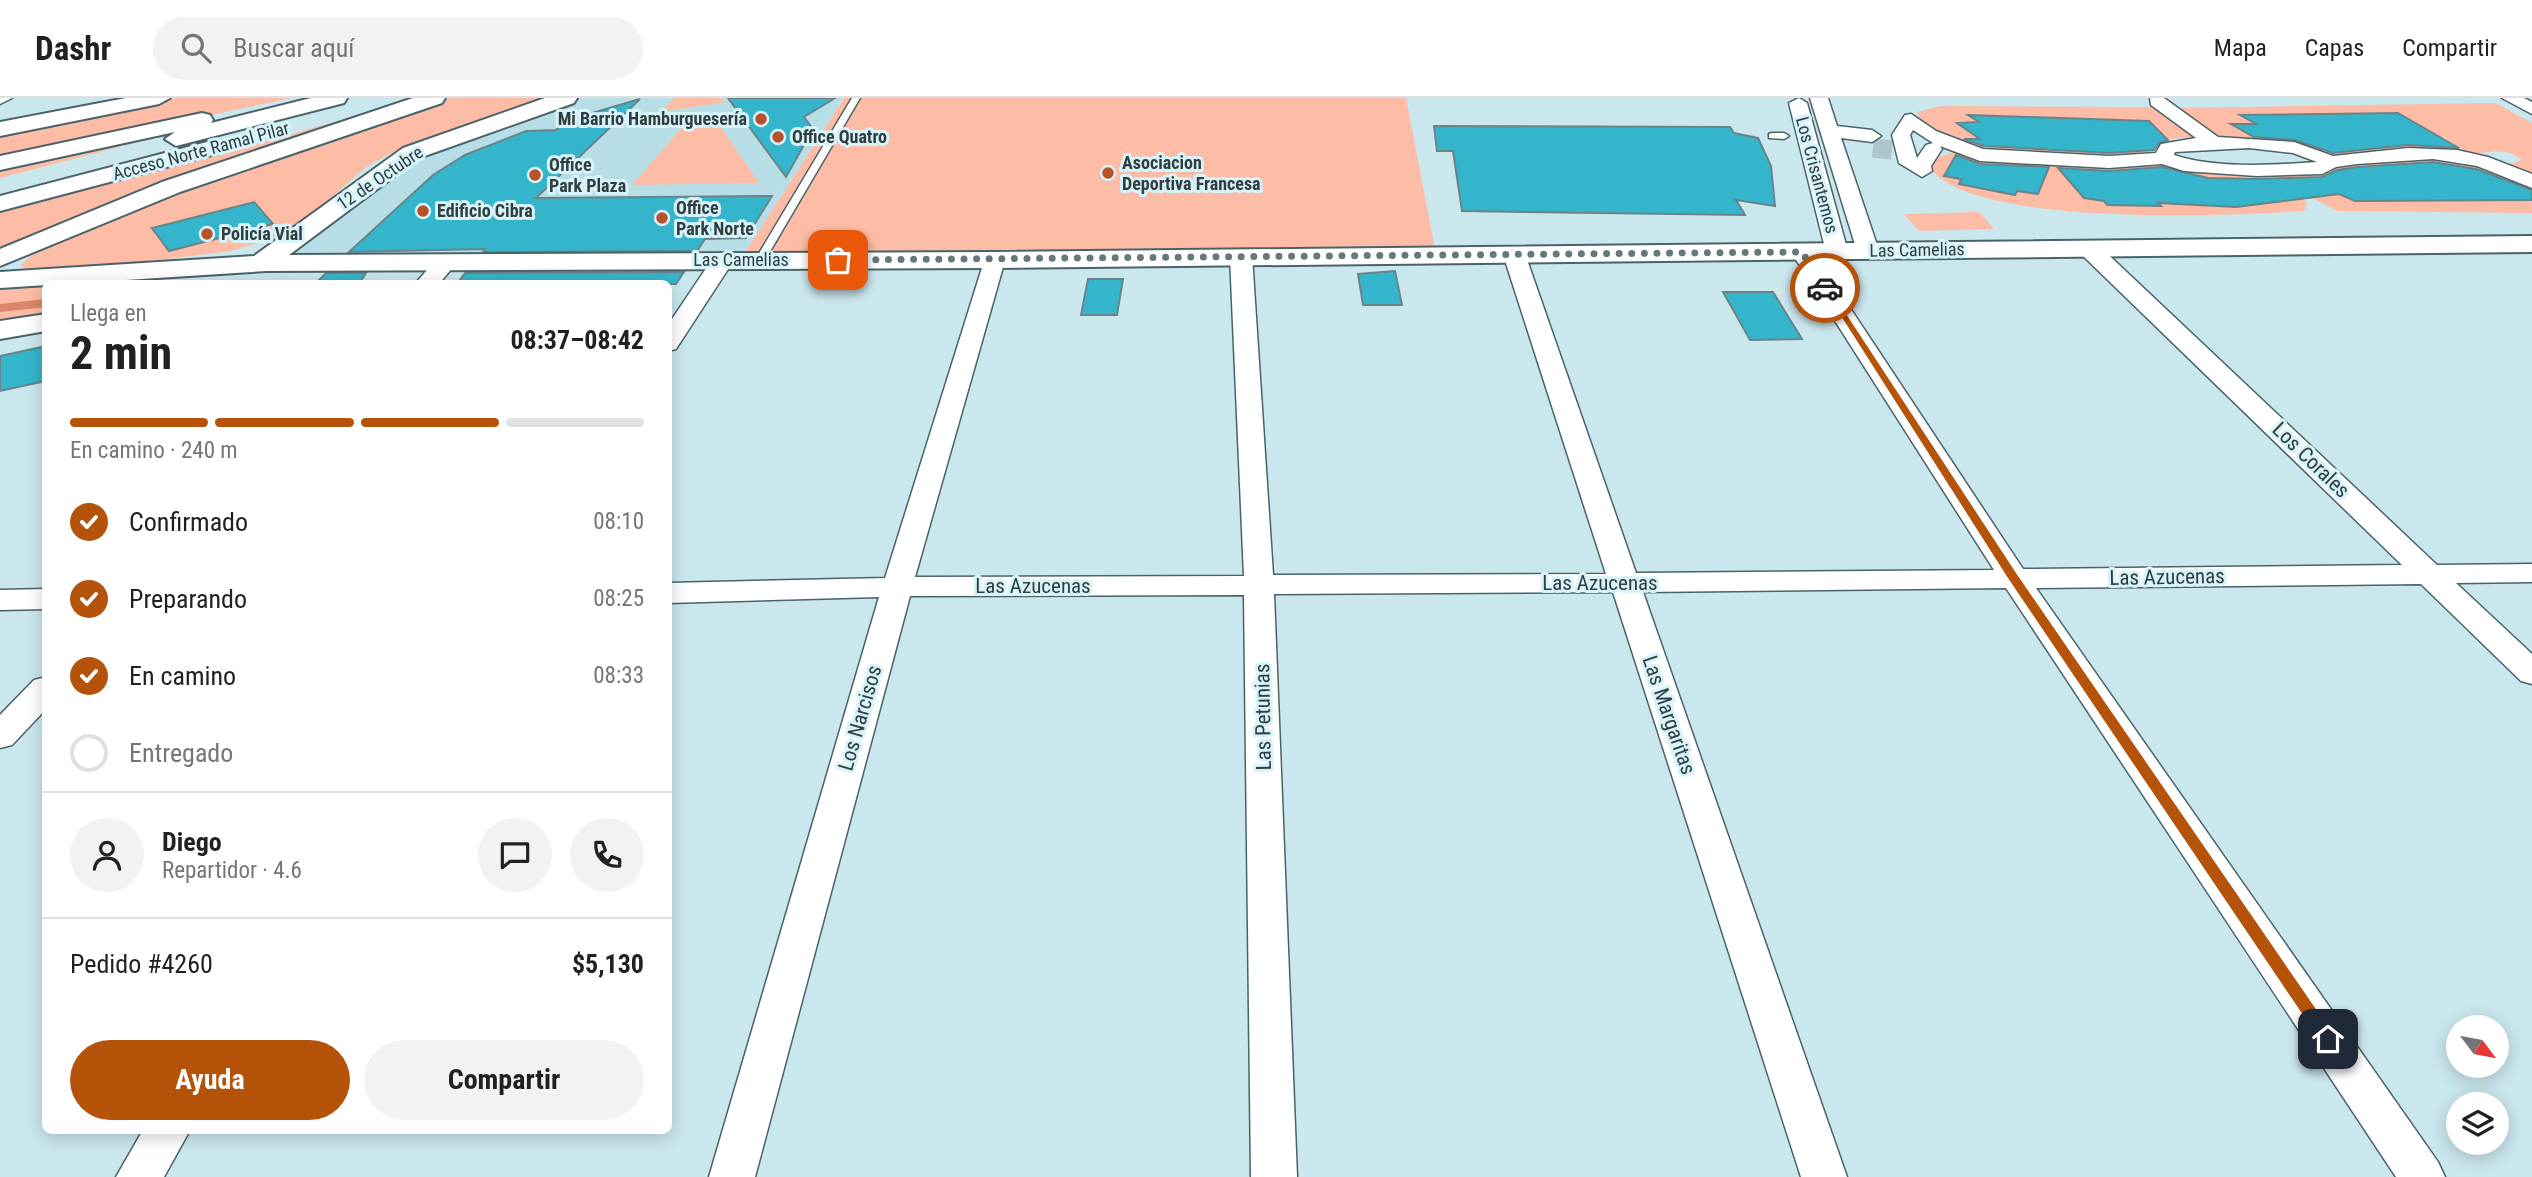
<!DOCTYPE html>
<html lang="es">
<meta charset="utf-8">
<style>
body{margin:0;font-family:"Roboto Condensed",sans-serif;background:#f2f2f2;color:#202124;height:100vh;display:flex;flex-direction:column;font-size:26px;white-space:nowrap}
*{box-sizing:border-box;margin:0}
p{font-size:23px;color:#757577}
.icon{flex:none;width:38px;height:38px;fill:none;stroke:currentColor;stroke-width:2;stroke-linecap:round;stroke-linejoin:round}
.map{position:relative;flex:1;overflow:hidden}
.details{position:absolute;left:42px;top:182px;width:630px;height:854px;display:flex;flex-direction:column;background:#fff;border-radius:10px;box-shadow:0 4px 18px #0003}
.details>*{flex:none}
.needle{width:46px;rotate:122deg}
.tools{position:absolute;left:2446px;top:917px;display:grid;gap:14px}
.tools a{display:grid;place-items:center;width:63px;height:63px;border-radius:50%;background:#fff;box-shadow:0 4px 18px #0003;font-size:35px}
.pin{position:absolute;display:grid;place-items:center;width:60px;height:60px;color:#fff;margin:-30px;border-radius:14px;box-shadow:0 4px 10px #0006}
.courier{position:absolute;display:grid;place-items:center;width:70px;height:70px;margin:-35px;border:5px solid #b45309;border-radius:50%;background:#fff;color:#222;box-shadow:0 2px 9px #0007}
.headline em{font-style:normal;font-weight:700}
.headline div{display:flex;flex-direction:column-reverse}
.headline{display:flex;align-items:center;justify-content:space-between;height:119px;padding:0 28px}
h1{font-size:46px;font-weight:700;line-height:52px}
.bar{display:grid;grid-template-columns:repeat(4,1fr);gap:10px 7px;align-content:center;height:84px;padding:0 28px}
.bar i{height:9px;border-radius:5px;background:#e0e0e0}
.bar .active{background:#b45309}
.bar p{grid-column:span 4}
.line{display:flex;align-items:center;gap:18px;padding:0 28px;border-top:2px solid #e0e0e0}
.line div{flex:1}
.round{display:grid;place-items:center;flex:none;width:74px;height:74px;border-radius:37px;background:#f2f2f2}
ol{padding:0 28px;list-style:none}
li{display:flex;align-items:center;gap:21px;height:77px}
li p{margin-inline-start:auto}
li .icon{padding:7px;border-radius:50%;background:#b45309;color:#fff;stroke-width:4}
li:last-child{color:#757577}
li i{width:38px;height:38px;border:4px solid #e0e0e0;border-radius:50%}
.button{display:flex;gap:14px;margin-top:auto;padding:14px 28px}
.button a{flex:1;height:80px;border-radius:42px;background:#b45309;color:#fff;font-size:28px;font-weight:700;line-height:80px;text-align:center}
.button a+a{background:#f2f2f2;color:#202124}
header{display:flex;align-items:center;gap:42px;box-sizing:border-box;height:98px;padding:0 35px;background:#fff;border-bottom:2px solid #e0e0e0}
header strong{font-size:33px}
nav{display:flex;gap:38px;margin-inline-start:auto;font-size:24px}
.search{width:490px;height:63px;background:#f2f2f2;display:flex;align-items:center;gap:18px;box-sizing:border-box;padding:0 24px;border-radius:38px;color:#757577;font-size:26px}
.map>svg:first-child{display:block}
.built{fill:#b7dee6}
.green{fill:#fdbca5}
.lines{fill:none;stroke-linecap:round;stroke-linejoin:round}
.stream{stroke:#db886a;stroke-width:8}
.building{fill:#35b5cb;stroke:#69848a;stroke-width:2}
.street-tunnel{stroke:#abc5ca;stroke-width:19;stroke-dasharray:19 10;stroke-linecap:butt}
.lane-casing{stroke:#4a6369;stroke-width:3}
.street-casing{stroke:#4a6369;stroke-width:3}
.secondary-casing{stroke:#4a6369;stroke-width:4}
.highway-casing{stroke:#4a6369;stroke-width:4}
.lane{fill:#fff;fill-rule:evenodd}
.street{fill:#fff;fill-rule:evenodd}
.secondary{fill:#fff;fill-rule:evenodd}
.highway{fill:#fff;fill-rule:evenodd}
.route{fill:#b45309}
.done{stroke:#67787c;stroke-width:7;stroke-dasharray:0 12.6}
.poi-dot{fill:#b9522b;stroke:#d7f4fa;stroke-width:2.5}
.labels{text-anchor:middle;stroke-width:6;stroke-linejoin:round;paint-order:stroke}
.far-poi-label{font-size:18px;font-weight:bold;fill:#313d3f;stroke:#d7f4fa;text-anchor:start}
.far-street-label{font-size:18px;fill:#313d3f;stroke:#d7f4fa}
.street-label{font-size:21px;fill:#313d3f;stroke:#d7f4fa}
</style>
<header>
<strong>Dashr</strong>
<div class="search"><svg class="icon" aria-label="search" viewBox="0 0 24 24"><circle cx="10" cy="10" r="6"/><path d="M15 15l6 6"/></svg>Buscar aquí</div>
<nav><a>Mapa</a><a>Capas</a><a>Compartir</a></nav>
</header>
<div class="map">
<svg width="2532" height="1079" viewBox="0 0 2532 1079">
<rect width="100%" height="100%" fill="#cae7ed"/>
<!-- built -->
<path class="built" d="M577 0H843L742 159 297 161 295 155 411 59Z"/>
<!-- green -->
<path class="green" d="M177 0H291L0 62V35Z
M450 0H550L410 45 366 69 301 126 275 140 230 153 81 172 44 175 26 172 21 167C46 143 83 131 115 118 224 71 337 36 450 0Z
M675 0H721L726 4 660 14Z
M844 0H1406L1435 151 742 159Z
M2495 5 2532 25V115L2337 113 2267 75 2378 57 2510 66 2522 62C2502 46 2488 57 2468 55L2439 36 2461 56 2391 52 2338 61 2214 39 2175 10Z
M1941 8 2156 9 2198 39 2166 41 2149 47 2150 53 2126 57 1971 50 1922 26 1917 14Z
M375 13 0 154V115Z
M699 22H716L759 85 632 87 684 27Z
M200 28 0 80V68Z
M1953 54 2155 59 2258 74 2299 96 2307 105 2304 113C2231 118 1975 129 1931 71L1934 61Z
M1979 114 1994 131 1919 133 1904 116Z
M45 188V219L0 227V190Z"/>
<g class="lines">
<!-- stream -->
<path class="stream" d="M0 210 46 205"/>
</g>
<!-- building -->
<path class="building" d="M728 0H835L804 19 813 31 786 79Z
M640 1 536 100 772 98 746 140 705 141 697 153 483 154 485 151 349 154 433 77 465 57 526 33 556 32 565 23Z
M2398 15 2459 50 2408 47 2333 55 2295 42 2254 39 2231 26H2256L2240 17Z
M1968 17 2149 23 2168 42 2159 45 2154 52 2109 55 1984 48 1964 41H1980L1957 25 1979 24Z
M1434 28 1730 29 1734 35 1758 40 1771 68 1775 108 1736 102 1745 117 1462 113 1453 53H1437Z
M1956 57 1980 66 2049 69 2038 96 2017 93 2015 97 1959 86 1961 81 1944 78Z
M2433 64 2476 71 2532 92V102L2355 103 2339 96 2236 109 2158 105 2161 108 2107 107 2104 103 2084 100 2058 70 2109 73 2162 69 2208 80 2257 81 2322 79 2337 72 2357 69Z
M254 104 273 126 169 153 152 130Z
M1395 173 1402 207H1363L1358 176Z
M684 174 676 186H457L465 175Z
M326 175H366L359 186H315Z
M1088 181H1123L1117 217H1081Z
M1723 194H1773L1802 241 1750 242Z
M46 248V283L0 293V258Z"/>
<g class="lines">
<!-- street-tunnel -->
<path class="street-tunnel" d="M1873 50 1892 52"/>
<defs>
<path id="lane" d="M852 0H860L765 162 756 164 755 162Z
M1772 35H1784L1789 38 1784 41 1769 40V36Z"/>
<path id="street" d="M0 0H12L0 6Z
M1799 0 1807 5 1848 154 1845 159 1837 160 1826 154 1789 5Z
M1810 0H1828L1837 28 1872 32 1881 38 1872 44 1841 40 1879 153 1876 158H1860L1857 153Z
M2150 0H2164L2218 39 2294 44 2333 58 2408 50 2457 52 2488 59 2532 76V90L2477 68 2433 61 2357 66 2336 69 2322 76 2257 78 2184 73 2162 66 2109 70 1980 63 1940 48 1942 51 1931 68 1932 73 1922 79 1899 65 1892 37 1905 17 1911 16 1936 33 1983 51 2109 58 2156 55 2161 46 2196 40 2151 7ZM1913 32 1933 45 1926 47 1917 60 1910 37ZM2249 50 2293 55 2317 64C2275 67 2215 71 2174 57L2175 54Z
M2502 0H2524L2532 4V16Z
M2089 145 2097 146 2437 467 2532 466V484L2456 485 2532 556V586L2521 583 2421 486 2036 490 2438 1064 2445 1079H2396L2006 490 1643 494 1847 1079H1801L1613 494 1274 496 1297 1079H1251L1244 497 910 498 755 1079H709L879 499 668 505V485L885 480 986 157H1002L1005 162 915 479 1244 478 1230 158 1241 152 1252 158 1273 477 1606 476 1503 156 1514 150 1525 156 1636 475 1994 472 1791 154 1802 148 1813 154 2023 471 2402 467 2081 156 2078 151Z
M723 155 734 162 676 251 668 253V227L715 157Z
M446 157 457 164 439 186H415L438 159Z
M46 491V511L0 512V492Z
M46 579V611L12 647 0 650V617L34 582Z
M143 1032H190L164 1079H116Z"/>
<path id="secondary" d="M126 0H170L159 6 0 38V24Z
M545 0H577L574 5 419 60 289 157 994 154 2532 138V154L994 170 266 173 0 190V174L254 158 403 50Z
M46 216V233L0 241V223Z"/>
<path id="highway" d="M311 0H347L344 5 176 48 165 41 175 34 0 72V58L202 15 210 17 213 22 211 25Z
M413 0H445L442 5 180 94 0 168V151L162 84Z
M211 43 219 45 222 50 219 55 0 113V98Z"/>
</defs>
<!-- lane casing -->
<use href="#lane" class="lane-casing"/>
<!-- street casing -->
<use href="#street" class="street-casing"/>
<!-- secondary casing -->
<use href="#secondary" class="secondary-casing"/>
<!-- highway casing -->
<use href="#highway" class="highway-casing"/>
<!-- lane -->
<use href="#lane" class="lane"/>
<!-- street -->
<use href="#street" class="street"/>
<!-- secondary -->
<use href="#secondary" class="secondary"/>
<!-- highway -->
<use href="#highway" class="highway"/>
</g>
<!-- route -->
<path class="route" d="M1822 188 1829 190 2018 478 2333 936V945H2322L2008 480Z"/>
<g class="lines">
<!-- done -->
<path class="done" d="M838 162 1802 154 1825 190"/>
</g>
<!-- markers -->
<g class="poi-dot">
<circle cx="761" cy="21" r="7"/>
<circle cx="778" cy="39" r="7"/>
<circle cx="1108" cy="75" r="7"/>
<circle cx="535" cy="77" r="7"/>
<circle cx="423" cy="113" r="7"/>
<circle cx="662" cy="120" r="7"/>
<circle cx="207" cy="136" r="7"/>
</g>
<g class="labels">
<!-- far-poi labels -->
<g class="far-poi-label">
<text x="747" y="27" text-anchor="end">Mi Barrio Hamburguesería</text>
<text x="792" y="45">Office Quatro</text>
<text x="1122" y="71">Asociacion<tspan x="1122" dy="21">Deportiva Francesa</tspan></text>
<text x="549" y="73">Office<tspan x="549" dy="21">Park Plaza</tspan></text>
<text x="676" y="116">Office<tspan x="676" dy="21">Park Norte</tspan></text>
<text x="437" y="119">Edificio Cibra</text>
<text x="221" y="142">Policía Vial</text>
</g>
<!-- far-street labels -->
<g class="far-street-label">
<text transform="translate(201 53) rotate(-15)" y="6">Acceso Norte Ramal Pilar</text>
<text transform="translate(1817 77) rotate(75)" y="6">Los Crisantemos</text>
<text transform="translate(380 80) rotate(-34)" y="6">12 de Octubre</text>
<text transform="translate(1917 152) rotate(-1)" y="6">Las Camelias</text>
<text x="741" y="168">Las Camelias</text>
</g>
<!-- street labels -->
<g class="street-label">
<text transform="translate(2311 362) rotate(44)" y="7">Los Corales</text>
<text transform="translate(2167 479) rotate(-1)" y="7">Las Azucenas</text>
<text x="1600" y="492">Las Azucenas</text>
<text x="1033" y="495">Las Azucenas</text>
<text transform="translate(1669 617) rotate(71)" y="7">Las Margaritas</text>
<text transform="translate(1263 619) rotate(-91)" y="7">Las Petunias</text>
<text transform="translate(860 620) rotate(-74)" y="7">Los Narcisos</text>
</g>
</g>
</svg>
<div class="tools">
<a><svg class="needle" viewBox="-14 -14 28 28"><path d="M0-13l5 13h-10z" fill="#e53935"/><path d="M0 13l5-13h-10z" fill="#757577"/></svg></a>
<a><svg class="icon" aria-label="layers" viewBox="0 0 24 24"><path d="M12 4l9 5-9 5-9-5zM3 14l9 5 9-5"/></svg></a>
</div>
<div class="pin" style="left:838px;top:162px;background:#ea580c"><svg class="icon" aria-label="bag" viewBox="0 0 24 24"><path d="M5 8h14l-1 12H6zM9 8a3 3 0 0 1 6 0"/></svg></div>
<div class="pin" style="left:2328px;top:941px;background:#1f2937"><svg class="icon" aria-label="home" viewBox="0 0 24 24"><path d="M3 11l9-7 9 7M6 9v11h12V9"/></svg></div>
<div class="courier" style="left:1825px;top:190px"><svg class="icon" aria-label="car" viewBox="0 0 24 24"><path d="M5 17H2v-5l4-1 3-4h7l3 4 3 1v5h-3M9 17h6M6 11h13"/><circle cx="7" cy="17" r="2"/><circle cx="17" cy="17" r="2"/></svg></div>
<section class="details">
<div class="headline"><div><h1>2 min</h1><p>Llega en</p></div><em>08:37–08:42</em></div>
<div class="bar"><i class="active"></i><i class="active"></i><i class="active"></i><i></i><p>En camino · 240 m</p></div>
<ol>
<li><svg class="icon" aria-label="check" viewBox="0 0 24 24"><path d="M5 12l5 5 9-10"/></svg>Confirmado<p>08:10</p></li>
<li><svg class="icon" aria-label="check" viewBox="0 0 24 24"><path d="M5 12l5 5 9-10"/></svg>Preparando<p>08:25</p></li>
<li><svg class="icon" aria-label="check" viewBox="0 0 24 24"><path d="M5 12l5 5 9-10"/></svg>En camino<p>08:33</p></li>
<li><i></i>Entregado</li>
</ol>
<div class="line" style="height:126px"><a class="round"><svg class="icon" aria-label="person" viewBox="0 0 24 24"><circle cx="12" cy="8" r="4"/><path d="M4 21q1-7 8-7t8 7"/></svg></a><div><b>Diego</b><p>Repartidor · 4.6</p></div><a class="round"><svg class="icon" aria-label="chat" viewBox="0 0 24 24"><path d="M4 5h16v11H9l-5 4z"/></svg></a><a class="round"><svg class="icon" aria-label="phone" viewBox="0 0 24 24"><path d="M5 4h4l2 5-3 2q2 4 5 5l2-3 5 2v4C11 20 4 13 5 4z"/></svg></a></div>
<div class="line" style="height:91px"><div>Pedido #4260</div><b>$5,130</b></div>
<div class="button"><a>Ayuda</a><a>Compartir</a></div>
</section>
</div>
